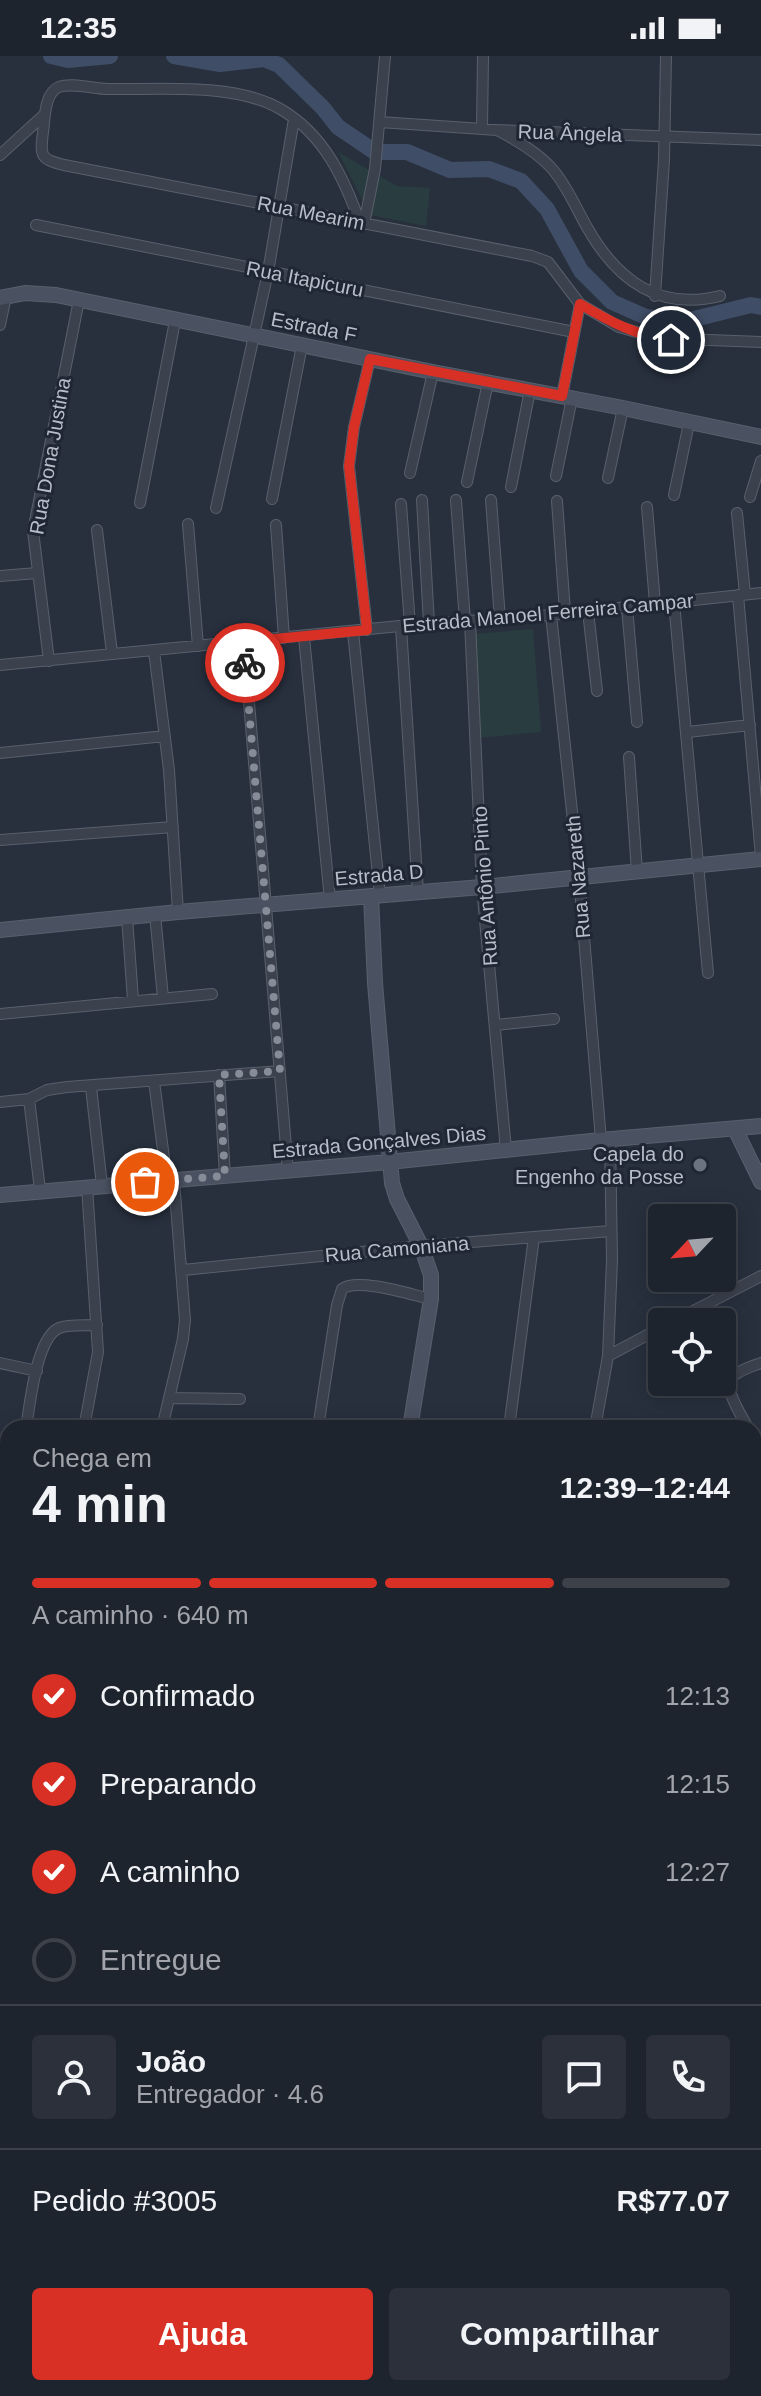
<!DOCTYPE html>
<html lang="pt">
<meta charset="utf-8">
<style>
body{margin:0;font-family:Helvetica,sans-serif;background:#2b303a;color:#f1f3f6;height:100vh;display:flex;flex-direction:column;font-size:30px;white-space:nowrap}
*{box-sizing:border-box;margin:0}
p{font-size:26px;color:#a1a4aa}
.icon{flex:none;width:44px;height:44px;fill:none;stroke:currentColor;stroke-width:2;stroke-linecap:round;stroke-linejoin:round}
.map{position:relative;flex:1;overflow:hidden}
.details{position:absolute;left:0px;top:1364px;width:762px;height:976px;display:flex;flex-direction:column;background:#1e242e;border-radius:24px 24px 0 0;box-shadow:0 4px 20px #0003,0 0 0 2px #3c414a}
.details>*{flex:none}
.needle{width:52px;rotate:244deg}
.tools{position:absolute;left:648px;top:1148px;display:grid;gap:16px}
.tools a{display:grid;place-items:center;width:88px;height:88px;border-radius:8px;background:#1e242e;box-shadow:0 4px 20px #0003,0 0 0 2px #3c414a;font-size:40px}
.pin{position:absolute;display:grid;place-items:center;width:68px;height:68px;color:#fff;margin:-34px;border:4px solid #fff;border-radius:50%;box-shadow:0 2px 8px #0007}
.courier{position:absolute;display:grid;place-items:center;width:80px;height:80px;margin:-40px;border:6px solid #d93025;border-radius:50%;background:#fff;color:#222;box-shadow:0 2px 10px #0007}
.summary em{font-style:normal;font-weight:600}
.summary div{display:flex;flex-direction:column-reverse}
.summary{display:flex;align-items:center;justify-content:space-between;height:136px;padding:0 32px}
h1{font-size:52px;font-weight:600;line-height:60px}
.bar{display:grid;grid-template-columns:repeat(4,1fr);gap:12px 8px;align-content:center;height:96px;padding:0 32px}
.bar i{height:10px;border-radius:6px;background:#3c414a}
.bar .current{background:#d93025}
.bar p{grid-column:span 4}
.line{display:flex;align-items:center;gap:20px;padding:0 32px;border-top:2px solid #3c414a}
.line div{flex:1}
.round{display:grid;place-items:center;flex:none;width:84px;height:84px;border-radius:8px;background:#2b303a}
ol{padding:0 32px;list-style:none}
li{display:flex;align-items:center;gap:24px;height:88px}
li p{margin-inline-start:auto}
li .icon{padding:8px;border-radius:50%;background:#d93025;color:#fff;stroke-width:4}
li:last-child{color:#a1a4aa}
li i{width:44px;height:44px;border:4px solid #3c414a;border-radius:50%}
.primary-button{display:flex;gap:16px;margin-top:auto;padding:16px 32px}
.primary-button a{flex:1;height:92px;border-radius:8px;background:#d93025;color:#fff;font-size:32px;font-weight:600;line-height:92px;text-align:center}
.primary-button a+a{background:#2b303a;color:#f1f3f6}
.status{display:flex;justify-content:space-between;align-items:center;height:56px;padding:0 40px;background:#1e242e;direction:ltr}
.status svg{height:22px;fill:currentColor}
.map>svg:first-child{display:block}
.green{fill:#293c3f}
.lines{fill:none;stroke-linecap:round;stroke-linejoin:round}
.river{stroke:#3f4d66;stroke-width:16}
.street-casing{stroke:#59606c;stroke-width:12}
.secondary-casing{stroke:#59606c;stroke-width:16}
.primary-casing{stroke:#454b58;stroke-width:18}
.street{stroke:#3b424e;stroke-width:10}
.secondary{stroke:#4a5161;stroke-width:14}
.primary{stroke:#5a616e;stroke-width:16}
.done{stroke:#868c98;stroke-width:8;stroke-dasharray:0 14.4}
.route{stroke:#d93025;stroke-width:10}
.worship-dot{fill:#6b7280;stroke:#202734;stroke-width:3}
.labels{text-anchor:middle;stroke-width:6;stroke-linejoin:round;paint-order:stroke}
.street-label{font-size:20px;fill:#b8bec9;stroke:#202734}
.poi-label{font-size:20px;fill:#b8bec9;stroke:#202734;text-anchor:end}
</style>
<div class="status"><b>12:35</b><svg viewBox="0 0 49 12"><path d="M0 12V9h3v3zM5 12V6h3v6zM10 12V3h3v9zM15 12V0h3v12zM26 1h20v11H26zM47 4h2v5h-2z"/></svg></div>
<div class="map">
<svg width="761" height="2340" viewBox="0 0 761 2340">
<rect width="100%" height="100%" fill="#28303e"/>
<!-- green -->
<path class="green" d="M338 96 397 130 430 132 426 170 370 159Z
M533 573 541 676 478 682 472 578Z"/>
<g class="lines">
<!-- river -->
<path class="river" d="M51 0 68 4 110 0
M174 0 220 8 264 3 279 9 323 52 338 71 375 96H407L450 114 489 113 521 125 547 153 581 215 612 246 646 261 686 265 751 249 761 251"/>
<defs>
<path id="street" d="M380 66 497 74 761 84
M482 72 483 0
M499 75C518 85 540 98 554 115 568 132 577 154 588 173 618 225 659 255 720 240
M0 99 45 58
M360 167C344 122 324 79 282 54 236 26 159 34 108 33 94 33 72 26 59 31 44 37 45 63 43 76 40 100 40 103 64 109L532 200 548 206 580 248 619 271 657 282 761 286
M364 168 375 113 385 0
M36 169 574 276
M655 240 664 104 666 0
M0 269 6 240
M562 340 580 248
M410 417 433 316
M556 420 572 342
M608 422 623 352
M467 426 488 326
M511 431 530 334
M674 439 689 367
M750 441 761 405
M272 443 302 289
M422 444 429 568
M456 444 465 565
M491 444 500 563
M557 445 565 556
M140 447 175 265
M401 448 410 569
M647 451 655 547
M216 452 268 216 294 63
M737 457 745 538
M188 468 198 590
M276 469 284 582
M97 474 112 597
M0 520 37 517
M738 539 761 801
M674 546 708 917
M627 551 637 666
M588 555 597 635
M551 559 579 821 601 1084
M470 565 482 831 506 1094
M401 571 418 836
M367 574 349 410 354 371 370 303
M353 576 380 839
M304 581 330 844
M244 586 288 1115
M154 595 169 714 178 856
M49 605 33 475 79 244
M0 609 410 569 551 559 761 537
M688 676 750 669
M0 697 165 680
M629 701 637 816
M0 784 173 771
M155 858 163 942
M127 861 133 944
M0 958 212 938
M496 969 554 963
M219 1019 225 1120
M154 1025 167 1125
M91 1031 102 1130
M29 1043 40 1134
M0 1046 29 1043 47 1034 67 1031 280 1015
M183 1214 421 1190 611 1175
M672 1266 761 1220
M608 1300 662 1271
M0 1307 37 1315
M170 1342 240 1343
M26 1372C30 1349 36 1282 59 1272 70 1268 86 1270 97 1269
M84 1372 98 1296 87 1131
M162 1372 183 1283 185 1264 174 1124
M318 1372 337 1249 342 1233C357 1221 412 1239 431 1243
M509 1372 534 1181
M595 1372 608 1300 612 1204 610 1083
M748 1372C742 1359 719 1329 736 1318 743 1313 753 1310 761 1307
M754 1383 761 1397
M2 1493 8 1465
M754 1756 761 1761
M0 1787 8 1829
M0 1920 8 1924
M755 2037 761 2050
M0 2110 8 2112
M0 2275V2323
M501 2332 512 2340
M214 2340 219 2332
M438 2340 443 2332
M719 2340 720 2332"/>
<path id="secondary" d="M0 242 25 237 56 239 433 316 623 352 761 381
M371 840 375 927 392 1127 397 1143 421 1190 431 1219V1243L410 1372
M0 874 178 856 482 831 761 803
M735 1073 761 1126
M0 1139 389 1106 601 1084 761 1070
M0 1400 8 1402
M754 1487 761 1489
M0 2023 8 2028
M754 2253 761 2269"/>
<path id="primary" d="M754 1573 761 1570
M754 1693 761 1682
M105 2340 110 2332
M323 2340 329 2332"/>
</defs>
<!-- street casing -->
<use href="#street" class="street-casing"/>
<!-- secondary casing -->
<use href="#secondary" class="secondary-casing"/>
<!-- primary casing -->
<use href="#primary" class="primary-casing"/>
<!-- street -->
<use href="#street" class="street"/>
<!-- secondary -->
<use href="#secondary" class="secondary"/>
<!-- primary -->
<use href="#primary" class="primary"/>
</g>
<g class="lines">
<!-- done -->
<path class="done" d="M145 1126 225 1120 219 1019 280 1015 245 607"/>
<!-- route -->
<path class="route" d="M245 607 244 586 367 574 349 410 354 371 370 303 562 340 580 248C609 265 636 280 671 284"/>
</g>
<!-- markers -->
<circle class="worship-dot" cx="700" cy="1109" r="8"/>
<g class="labels">
<!-- street labels -->
<g class="street-label">
<text transform="translate(570 77) rotate(2)" y="7">Rua Ângela</text>
<text transform="translate(311 157) rotate(11)" y="7">Rua Mearim</text>
<text transform="translate(305 223) rotate(11)" y="7">Rua Itapicuru</text>
<text transform="translate(314 271) rotate(11)" y="7">Estrada F</text>
<text transform="translate(50 400) rotate(-80)" y="7">Rua Dona Justina</text>
<text transform="translate(548 557) rotate(-5)" y="7">Estrada Manoel Ferreira Campar</text>
<text transform="translate(379 819) rotate(-5)" y="7">Estrada D</text>
<text transform="translate(578 821) rotate(-95)" y="7">Rua Nazareth</text>
<text transform="translate(485 830) rotate(-94)" y="7">Rua Antônio Pinto</text>
<text transform="translate(379 1086) rotate(-5)" y="7">Estrada Gonçalves Dias</text>
<text transform="translate(397 1193) rotate(-5)" y="7">Rua Camoniana</text>
</g>
<!-- poi labels -->
<g class="poi-label">
<text x="684" y="1105">Capela do<tspan x="684" dy="23">Engenho da Posse</tspan></text>
</g>
</g>
</svg>
<div class="tools">
<a><svg class="needle" viewBox="-14 -14 28 28"><path d="M0-13l5 13h-10z" fill="#e53935"/><path d="M0 13l5-13h-10z" fill="#a1a4aa"/></svg></a>
<a><svg class="icon" aria-label="locate" viewBox="0 0 24 24"><circle cx="12" cy="12" r="6"/><path d="M12 2v4M12 18v4M2 12h4M18 12h4"/></svg></a>
</div>
<div class="pin" style="left:145px;top:1126px;background:#ea580c"><svg class="icon" aria-label="bag" viewBox="0 0 24 24"><path d="M5 8h14l-1 12H6zM9 8a3 3 0 0 1 6 0"/></svg></div>
<div class="pin" style="left:671px;top:284px;background:#1f2937"><svg class="icon" aria-label="home" viewBox="0 0 24 24"><path d="M3 11l9-7 9 7M6 9v11h12V9"/></svg></div>
<div class="courier" style="left:245px;top:607px"><svg class="icon" aria-label="bike" viewBox="0 0 24 24"><circle cx="6" cy="16" r="4"/><circle cx="18" cy="16" r="4"/><path d="M6 16l4-8h5l3 8M10 8l3 8H6M13 5h3"/></svg></div>
<section class="details">
<div class="summary"><div><h1>4 min</h1><p>Chega em</p></div><em>12:39–12:44</em></div>
<div class="bar"><i class="current"></i><i class="current"></i><i class="current"></i><i></i><p>A caminho · 640 m</p></div>
<ol>
<li><svg class="icon" aria-label="check" viewBox="0 0 24 24"><path d="M5 12l5 5 9-10"/></svg>Confirmado<p>12:13</p></li>
<li><svg class="icon" aria-label="check" viewBox="0 0 24 24"><path d="M5 12l5 5 9-10"/></svg>Preparando<p>12:15</p></li>
<li><svg class="icon" aria-label="check" viewBox="0 0 24 24"><path d="M5 12l5 5 9-10"/></svg>A caminho<p>12:27</p></li>
<li><i></i>Entregue</li>
</ol>
<div class="line" style="height:144px"><a class="round"><svg class="icon" aria-label="person" viewBox="0 0 24 24"><circle cx="12" cy="8" r="4"/><path d="M4 21q1-7 8-7t8 7"/></svg></a><div><b>João</b><p>Entregador · 4.6</p></div><a class="round"><svg class="icon" aria-label="chat" viewBox="0 0 24 24"><path d="M4 5h16v11H9l-5 4z"/></svg></a><a class="round"><svg class="icon" aria-label="phone" viewBox="0 0 24 24"><path d="M5 4h4l2 5-3 2q2 4 5 5l2-3 5 2v4C11 20 4 13 5 4z"/></svg></a></div>
<div class="line" style="height:104px"><div>Pedido #3005</div><b>R$77.07</b></div>
<div class="primary-button"><a>Ajuda</a><a>Compartilhar</a></div>
</section>
</div>
